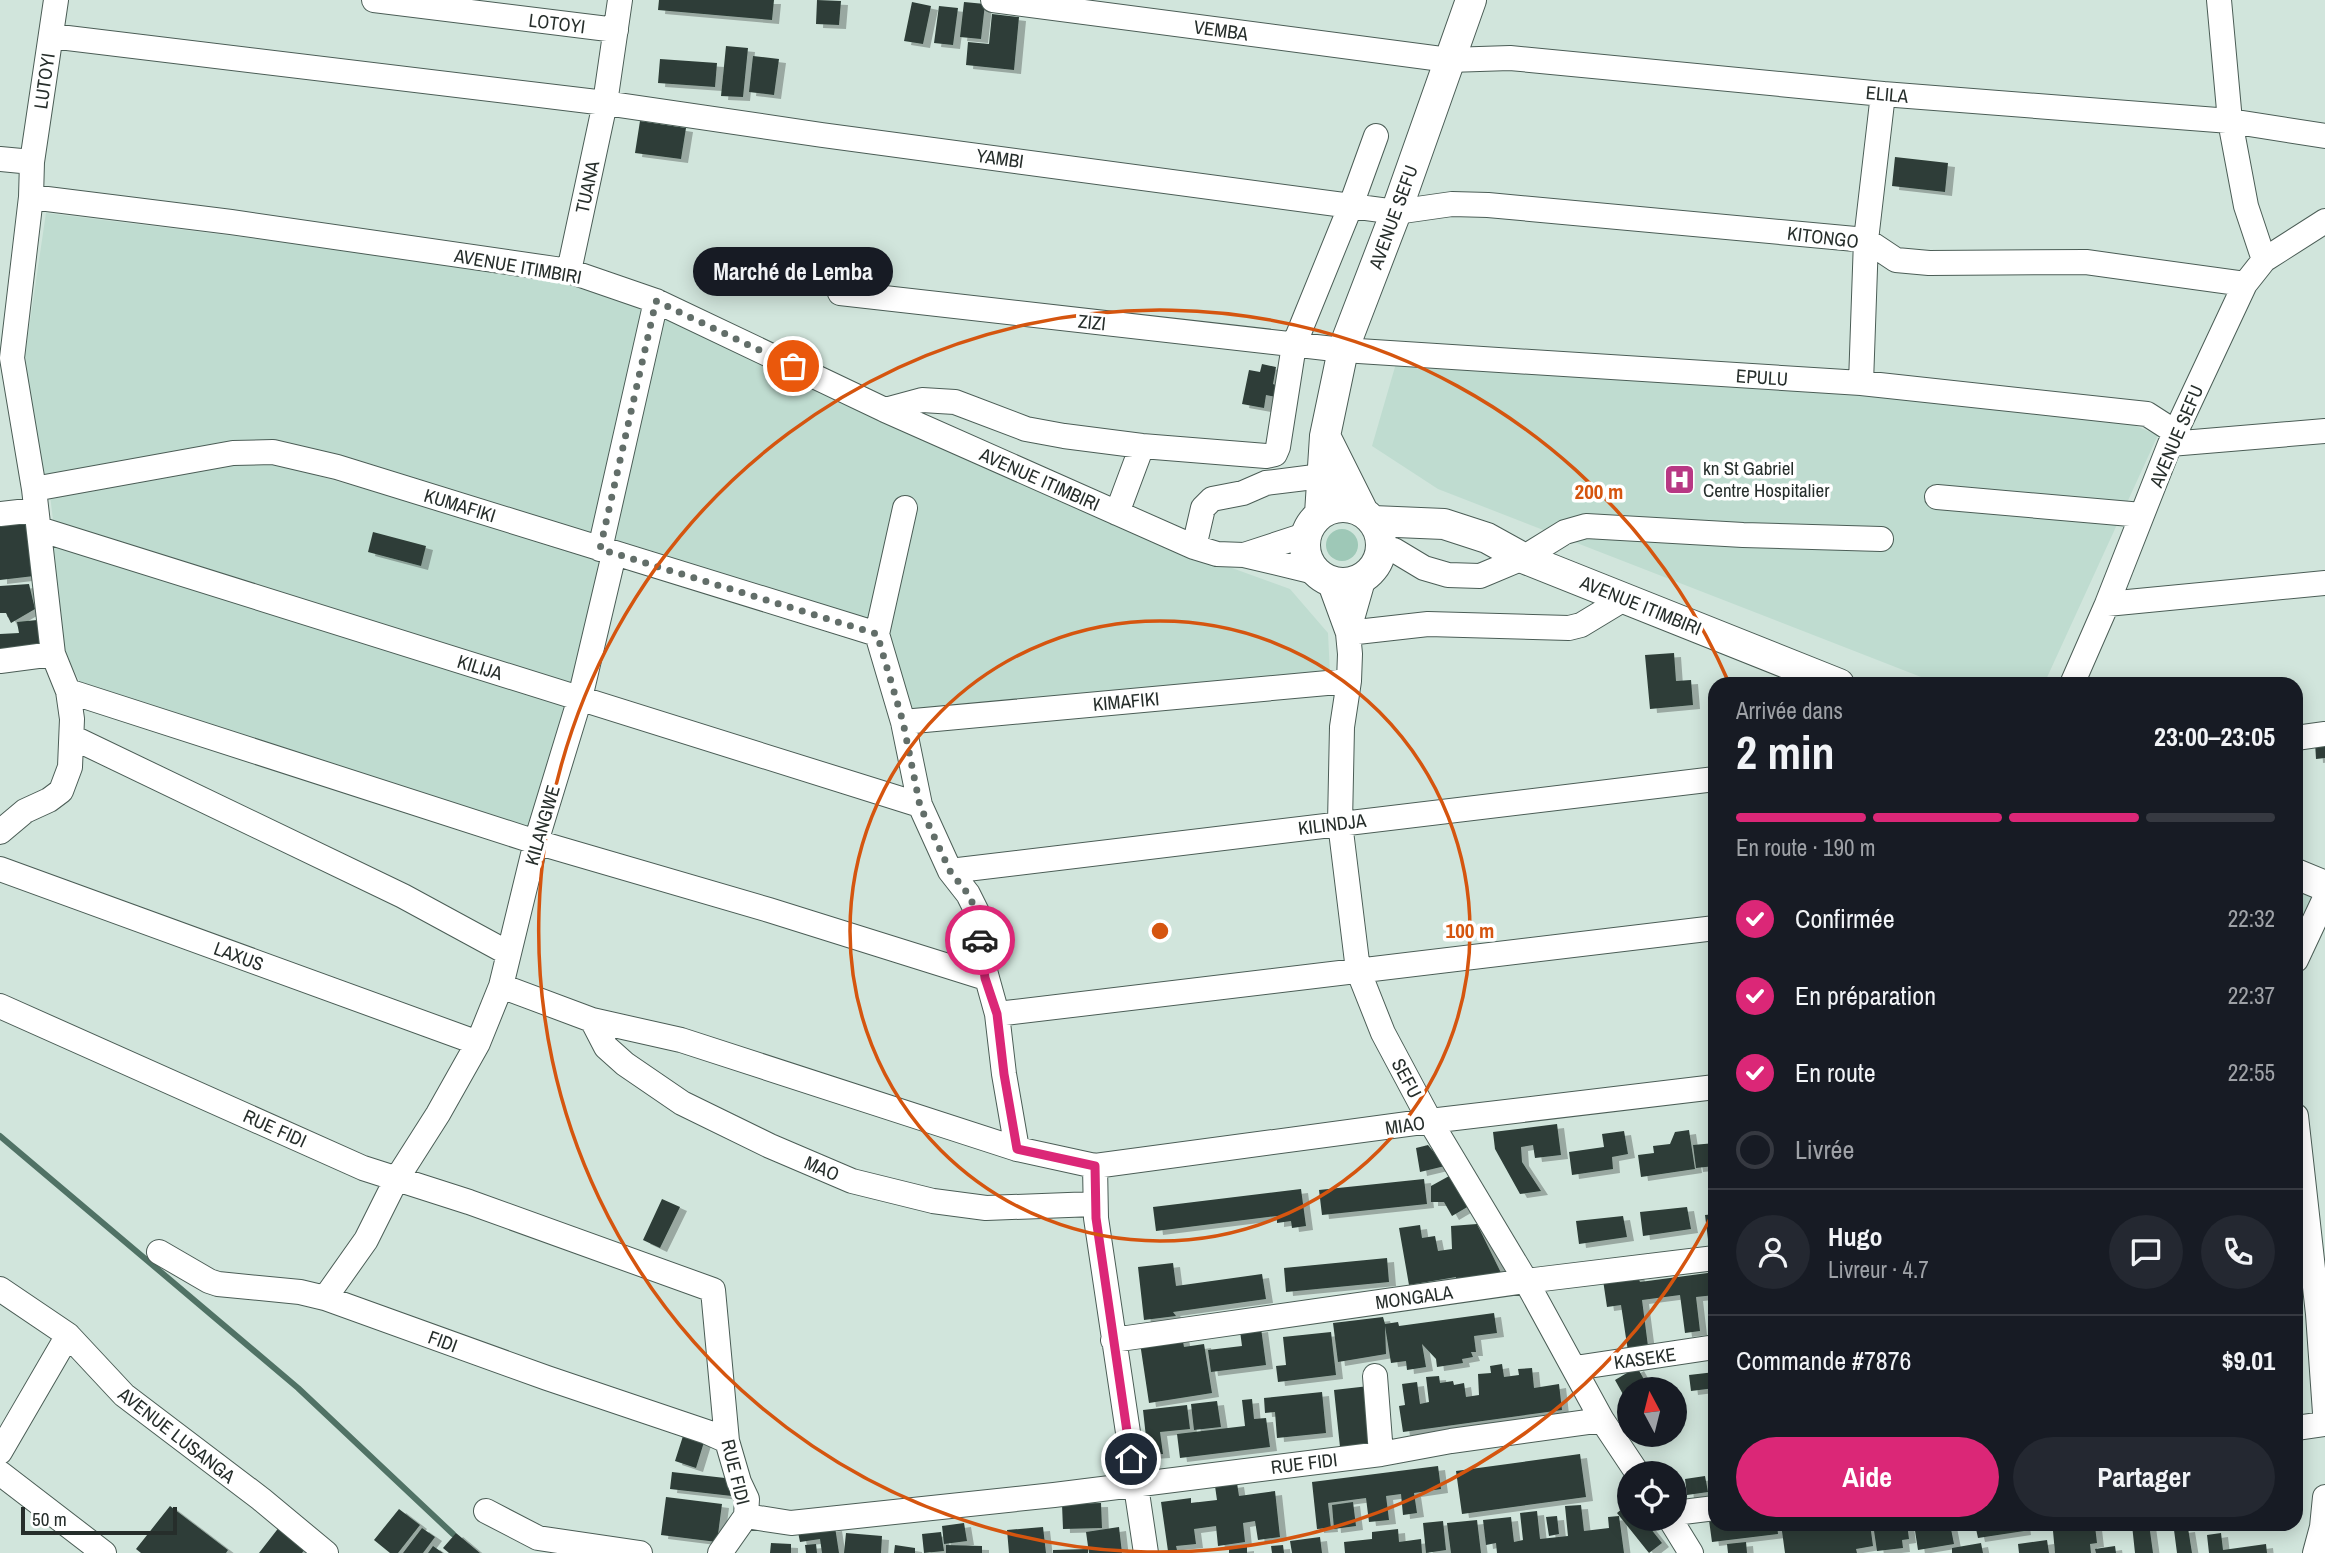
<!DOCTYPE html>
<html lang="fr">
<meta charset="utf-8">
<style>
body{margin:0;font-family:"Archivo Narrow",sans-serif;background:#242831;color:#f1f3f6;height:100vh;display:flex;flex-direction:column;font-size:26px;white-space:nowrap}
*{box-sizing:border-box;margin:0}
p{font-size:23px;color:#9ea1a6}
.icon{flex:none;width:38px;height:38px;fill:none;stroke:currentColor;stroke-width:2;stroke-linecap:round;stroke-linejoin:round}
.map{position:relative;flex:1;overflow:hidden}
.side{position:absolute;left:1708px;top:677px;width:595px;height:854px;display:flex;flex-direction:column;background:#171b24;border-radius:21px;box-shadow:0 4px 18px #0003}
.side>*{flex:none}
.needle{width:46px;rotate:353deg}
.tools{position:absolute;left:1617px;top:1377px;display:grid;gap:14px}
.tools a{display:grid;place-items:center;width:70px;height:70px;border-radius:50%;background:#171b24;box-shadow:0 4px 18px #0003;font-size:35px}
.scale{position:absolute;left:21px;bottom:18px;width:156px;box-sizing:border-box;padding-left:7px;border:4px solid #262e2b;border-top:0;font-size:19px;line-height:24px;white-space:nowrap;color:#262e2b;-webkit-text-stroke:5px #fff;paint-order:stroke}
.pin{position:absolute;display:grid;place-items:center;width:60px;height:60px;color:#fff;margin:-30px;border:4px solid #fff;border-radius:50%;box-shadow:0 2px 7px #0007}
.courier{position:absolute;display:grid;place-items:center;width:70px;height:70px;margin:-35px;border:5px solid #db2777;border-radius:50%;background:#fff;color:#222;box-shadow:0 2px 9px #0007}
.bubble{position:absolute;height:49px;border-radius:24px;background:#171b24;box-shadow:0 4px 18px #0003;font-size:23px;font-weight:700;line-height:49px;text-align:center}
.summary em{font-style:normal;font-weight:700}
.summary div{display:flex;flex-direction:column-reverse}
.summary{display:flex;align-items:center;justify-content:space-between;height:119px;padding:0 28px}
h1{font-size:46px;font-weight:700;line-height:52px}
.bar{display:grid;grid-template-columns:repeat(4,1fr);gap:10px 7px;align-content:center;height:84px;padding:0 28px}
.bar i{height:9px;border-radius:5px;background:#363941}
.bar .active{background:#db2777}
.bar p{grid-column:span 4}
.line{display:flex;align-items:center;gap:18px;padding:0 28px;border-top:2px solid #363941}
.line div{flex:1}
.round{display:grid;place-items:center;flex:none;width:74px;height:74px;border-radius:37px;background:#242831}
ol{padding:0 28px;list-style:none}
li{display:flex;align-items:center;gap:21px;height:77px}
li p{margin-inline-start:auto}
li .icon{padding:7px;border-radius:50%;background:#db2777;color:#fff;stroke-width:4}
li:last-child{color:#9ea1a6}
li i{width:38px;height:38px;border:4px solid #363941;border-radius:50%}
.cta{display:flex;gap:14px;margin-top:auto;padding:14px 28px}
.cta a{flex:1;height:80px;border-radius:42px;background:#db2777;color:#fff;font-size:28px;font-weight:700;line-height:80px;text-align:center}
.cta a+a{background:#242831;color:#f1f3f6}
.map>svg:first-child{display:block}
.built{fill:#bfdcd0}
.green{fill:#9ec8b7}
.lines{fill:none;stroke-linecap:round;stroke-linejoin:round}
.stream{stroke:#507265;stroke-width:6}
.building{fill:#2d3e37;filter:url(#shadow)}
.minor-casing{stroke:#4b5d56;stroke-width:26}
.major-casing{stroke:#4b5d56;stroke-width:32}
.minor{stroke:#fff;stroke-width:24}
.major{stroke:#fff;stroke-width:30}
.done{stroke:#626e69;stroke-width:7;stroke-dasharray:0 12.6}
.route{stroke:#db2777;stroke-width:9}
.ring{fill:none;stroke:#d5550f;stroke-width:3.5}
.labels{text-anchor:middle;stroke-width:7;stroke-linejoin:round;paint-order:stroke}
.street-label{font-size:19px;fill:#262e2b;stroke:#fff}
.poi-label{font-size:19px;fill:#262e2b;stroke:#fff;text-anchor:start}
.centre{fill:#d5550f;stroke:#fff;stroke-width:3.5}
.ring-label{font-size:21px;text-anchor:middle;font-weight:bold;fill:#d5550f;stroke:#fff;stroke-width:7;stroke-linejoin:round;paint-order:stroke}
</style>
<div class="map">
<svg width="2325" height="1553" viewBox="0 0 2325 1553">
<defs>
<filter id="shadow"><feDropShadow dx="7" dy="4" stdDeviation="0" flood-color="#0004"/></filter>
</defs>
<rect width="100%" height="100%" fill="#d1e5dc"/>
<!-- built -->
<path class="built" d="M46 213 583 279 651 304 595 541 274 447 42 480 25 355Z
M656 301 1152 539 1290 589 1328 633 1330 674 900 710 877 634 600 549Z
M1397 360 2106 414 2158 435 2044 684H1939L1438 489 1372 446Z
M258 459 604 556 578 694 54 528 49 487Z
M46 537 575 701 535 840 80 682 64 652Z
M2296 874 2325 887 2296 960Z"/>
<!-- green -->
<path class="green" d="M1326 545a16 16 0 1 1 32 0a16 16 0 1 1-32 0Z"/>
<g class="lines">
<!-- stream -->
<path class="stream" d="M0 1136 298 1388 453 1534"/>
</g>
<!-- building -->
<path class="building" d="M659 0H774L772 20 658 10Z
M817 0 841 1 839 25 816 24Z
M912 2 931 6 923 44 904 41Z
M964 2 985 4 981 39 960 37Z
M939 6 958 8 953 45 934 43Z
M992 14 1019 17 1014 70 966 65 968 42 989 44Z
M726 46 748 48 743 97 721 96Z
M753 56 779 59 774 95 749 92Z
M660 59 717 63 715 87 658 83Z
M640 121 686 128 681 159 635 153Z
M1895 157 1948 163 1945 192 1892 186Z
M1262 364 1276 367 1273 384 1278 386 1276 397 1266 395 1264 408 1242 404 1249 370 1260 372Z
M25 519 34 576 0 580V523Z
M373 532 426 546 421 566 368 552Z
M29 584 35 609 11 623 6 613H0V586Z
M37 620 42 646 0 651V634L19 633 17 622Z
M1674 653 1676 681 1691 680 1693 705 1650 709 1645 655Z
M2325 741V758L2316 759 2315 742Z
M1557 1124 1561 1155 1535 1158 1533 1145 1521 1147 1522 1162 1541 1191 1520 1194 1495 1149 1493 1132Z
M1689 1130 1695 1169 1641 1177 1638 1155 1654 1153 1653 1146 1670 1144 1675 1132Z
M1624 1131 1628 1154 1612 1157 1613 1169 1572 1175 1569 1152 1604 1147 1602 1134Z
M1715 1143V1166L1696 1168 1693 1145Z
M1428 1145 1445 1166 1420 1172 1416 1148Z
M1451 1175 1469 1206 1452 1216 1444 1202H1431V1186Z
M1424 1179 1427 1204 1322 1215 1319 1190Z
M1301 1189 1306 1226 1292 1228 1291 1221 1277 1223V1216L1156 1231 1153 1207Z
M662 1199 680 1207 660 1248 643 1240Z
M1687 1207 1691 1229 1643 1236 1640 1212Z
M1715 1214V1238L1708 1239 1705 1215Z
M1623 1216 1627 1237 1579 1244 1576 1221Z
M1477 1224 1506 1283 1456 1287V1277L1409 1285 1399 1228 1420 1225 1422 1238 1435 1236 1438 1251 1452 1249 1451 1226Z
M1387 1258 1389 1282 1286 1292 1284 1268Z
M1173 1263 1176 1286 1262 1274 1266 1299 1173 1312 1176 1316 1144 1320 1138 1267Z
M1715 1272V1295L1696 1297 1700 1331 1685 1333 1680 1295 1642 1300 1649 1354 1629 1358 1621 1305 1607 1307 1603 1280 1637 1275 1640 1282Z
M1494 1313 1497 1333 1474 1336 1476 1352H1471L1473 1357 1462 1359 1463 1363 1437 1367 1436 1359 1422 1344 1426 1367 1407 1370 1406 1361 1391 1363 1385 1326 1386 1354 1338 1362 1333 1323 1383 1317 1385 1324 1398 1322 1399 1326Z
M1261 1328 1266 1365 1211 1372 1208 1350 1242 1346 1240 1331Z
M1331 1332 1336 1375 1278 1382 1276 1366 1286 1365 1283 1337Z
M1182 1336 1184 1347 1204 1344 1212 1393 1149 1403 1140 1343Z
M1502 1364 1504 1377 1519 1375 1518 1369 1532 1368 1534 1388 1559 1384 1562 1410 1403 1432 1399 1406 1405 1405 1402 1384 1417 1382 1420 1404 1429 1402 1426 1377 1439 1376 1440 1383 1453 1381 1454 1385 1464 1383 1466 1397 1479 1395 1478 1374 1491 1373 1490 1366Z
M1637 1367 1650 1390H1629V1405L1615 1380Z
M1715 1372V1388L1691 1391 1689 1375Z
M1369 1386 1375 1444 1340 1447 1334 1390Z
M1322 1392 1326 1433 1277 1438 1275 1412 1265 1413 1264 1398Z
M1252 1399 1254 1419 1266 1418 1270 1447 1180 1458 1177 1434 1245 1426 1242 1400Z
M1217 1401 1221 1427 1194 1430 1191 1404Z
M1187 1405 1190 1429 1160 1432 1163 1454 1148 1455 1143 1410Z
M683 1436 704 1442 696 1468 675 1461Z
M1580 1454 1586 1497 1462 1514 1456 1471Z
M1438 1466 1441 1489 1414 1493 1417 1513 1403 1515 1401 1494 1386 1496 1389 1520 1369 1522 1366 1498 1328 1503 1331 1528 1317 1529 1312 1482Z
M672 1472 734 1479 732 1496 670 1489Z
M1705 1476 1708 1492 1687 1495 1685 1479Z
M1715 1477V1499H1712L1709 1478Z
M1237 1483 1239 1496 1275 1491 1280 1537 1258 1540 1255 1521 1243 1523 1245 1542 1218 1546 1216 1526 1194 1529 1196 1544 1176 1546 1177 1550 1168 1551 1161 1502 1191 1498V1503L1217 1500 1215 1486Z
M666 1497 722 1504 717 1542 661 1535Z
M1353 1502 1356 1526 1334 1529 1332 1505Z
M1101 1503 1102 1528 1063 1529 1062 1504Z
M1629 1503V1519H1643L1662 1543 1649 1553 1617 1513Z
M1581 1505 1584 1531 1609 1528 1608 1517 1619 1516 1624 1553H1497L1496 1543 1486 1545 1483 1520 1511 1517 1514 1542 1523 1540 1520 1513 1537 1511 1540 1539 1568 1536 1565 1506Z
M170 1506 228 1550 226 1553H141L136 1549Z
M399 1509 420 1525 398 1553H390L374 1540Z
M1715 1512V1524H1777L1778 1534 1712 1542 1708 1513Z
M1557 1516 1559 1534 1549 1536 1546 1517Z
M287 1517 314 1537 302 1553H259Z
M1477 1520 1481 1553H1451L1447 1523Z
M1443 1521 1446 1550 1426 1553 1423 1523Z
M964 1523 967 1541 944 1544 942 1526Z
M1781 1524H1870L1873 1546 1856 1549 1857 1553H1785Z
M1873 1524H1907L1909 1539 1902 1540 1903 1548 1877 1551Z
M1914 1524H1950L1954 1544 1918 1550Z
M1975 1524H2023L2024 1531 1978 1538Z
M2149 1524 2153 1553H2135L2132 1525Z
M2095 1526 2097 1543 2090 1544 2091 1553H2055L2053 1531Z
M835 1527 839 1553H822L820 1539 800 1542 798 1532Z
M1043 1527 1046 1553H1009L1007 1530Z
M1119 1527 1122 1553H1089L1086 1532Z
M422 1528 435 1537 423 1553H403Z
M2188 1528 2192 1553H2177L2174 1530Z
M1398 1529 1399 1542 1421 1539 1422 1553H1345L1344 1542 1372 1539V1532Z
M941 1532 944 1551 924 1553 922 1534Z
M456 1533 480 1553H449L443 1548Z
M846 1533 882 1536 881 1553H844Z
M2221 1533 2223 1550 2266 1544 2267 1553H2209L2207 1535Z
M1320 1537 1322 1553H1292L1290 1541Z
M2047 1540 2049 1553H2019L2018 1544Z
M1746 1542 1747 1553H1728L1727 1544Z
M771 1543 791 1544V1553H770Z
M1981 1543 1983 1553H1952V1548Z
M816 1544 817 1553H806L805 1545Z
M895 1545 915 1548V1553H894Z
M946 1545 982 1546V1553H946Z
M1283 1545 1284 1553H1272L1271 1546Z
M433 1546 443 1553H428Z
M2115 1546 2116 1553H2096L2095 1549Z
M1247 1547V1553H1229V1549Z
M1088 1549V1553H1053V1550Z"/>
<g class="lines">
<defs>
<path id="minor" d="M374 0 616 30
M993 0 1449 60 1510 58 1883 94 2230 121 2325 136
M2219 0 2230 121 2246 206 2264 260
M51 36 605 103 822 135 1396 212 1452 204 1488 205 1866 240 1896 260 1929 263 2086 262 2245 284
M0 159 32 162
M31 197 231 222 569 271 656 301 885 410 1194 547 1217 554 1244 555 1315 572
M569 271 605 103 620 0
M840 293 1343 350 1861 383 2147 414 2175 432
M1861 383 1866 240 1883 94
M885 410 922 400 955 402 1026 429 1064 436 1142 446 1266 456 1275 454 1278 447 1294 345 1351 205 1376 136
M2170 444 2325 431
M34 489 233 453 273 452 337 467 877 634
M1937 497 2142 515
M1117 513 1142 446
M0 514 36 510
M39 529 920 805
M1194 547 1203 508 1212 499 1243 493 1266 483 1322 476
M600 549 656 301
M1394 550 1424 568 1448 575 1480 576 1523 558 1565 532 1586 526 1743 535 1881 539
M1244 555 1305 535
M1329 581 1348 633 1350 654 1349 681 1342 727 1340 823 1358 970 1383 1033 1430 1121 1526 1281 1602 1420 1638 1474
M2107 604 2325 583
M1348 633 1428 624 1569 628 1581 625 1624 599
M1348 633 1364 577
M877 634 903 722 920 805 950 871 968 894 977 912 982 960 997 1014 1004 1074 1017 1149
M877 634 905 508
M0 661 53 654
M2072 684 2107 604 2170 444 2245 284 2264 260 2325 221
M68 691 536 842 769 910 986 978
M903 722 1349 681
M72 737 403 896 508 953
M2296 738 2325 734
M0 832 25 811 49 800 61 791 70 767 72 719 68 691 53 654 34 489 12 358 31 197 32 162 56 0
M0 869 478 1043
M950 871 1715 779
M2296 960 2325 898
M501 986 592 1020 681 1040 1017 1149 1095 1166 1430 1121 1715 1087
M0 1006 363 1168 469 1202 713 1290 727 1441 739 1482 747 1499 746 1516 791 1523 1054 1495 1381 1454 1451 1441 1602 1420
M997 1014 1715 928
M592 1020 606 1047 625 1064 682 1103 770 1146 852 1181 933 1201 986 1208 1094 1204
M2296 1116 2318 1314 2325 1413
M1095 1166 1096 1218 1146 1553
M159 1252 209 1281 218 1284 300 1292 325 1298 547 1378 707 1432 727 1441
M0 1289 68 1335 124 1395 261 1499 326 1553
M325 1298 366 1240 396 1180 438 1114 478 1043 501 986 536 842 580 698 614 554
M1113 1340 1526 1281 1715 1258
M1575 1368 1715 1347
M1375 1376 1381 1454
M2296 1428 2325 1424
M0 1452 68 1335
M0 1473 104 1553
M486 1511 538 1538 640 1553
M1675 1513 1715 1508
M1670 1519 1691 1553
M720 1553 746 1516
M2315 1553 2322 1527 2325 1497"/>
<path id="major" d="M1325 436 1363 512
M1305 545a38 38 0 1 1 76 0a38 38 0 1 1-76 0Z
M1320 514 1325 436 1343 350 1396 212 1471 0
M1373 521 1444 524 1487 538 1523 558 1839 684
M2296 874 2325 886"/>
</defs>
<!-- minor casing -->
<use href="#minor" class="minor-casing"/>
<!-- major casing -->
<use href="#major" class="major-casing"/>
<!-- minor -->
<use href="#minor" class="minor"/>
<!-- major -->
<use href="#major" class="major"/>
</g>
<g class="lines">
<!-- done -->
<path class="done" d="M793 366 656 301 600 549 877 634 903 722 920 806 950 871 968 894 977 912 980 940"/>
<!-- route -->
<path class="route" d="M980 940 985 978 997 1014 1004 1074 1017 1149 1095 1166 1096 1218 1131 1459"/>
</g>
<!-- distance rings -->
<g class="ring">
<circle cx="1160" cy="931" r="310"/>
<path d="M1713 1213A621 621 0 1 1 1729 683"/>
</g>
<!-- icons -->
<defs>
<symbol id="hospital-square" viewBox="-11 -11 22 22"><rect x="-9" y="-9" width="18" height="18" rx="4" fill="#b83884" stroke="#fff"/><path d="M-5-5h3v3.5h4V-5h3V5h-3V1.5h-4V5h-3Z" fill="#fff"/></symbol>
</defs>
<g fill-rule="evenodd">
<use href="#hospital-square" x="1662" y="462" width="35" height="35"/>
</g>
<g class="labels">
<!-- street labels -->
<g class="street-label">
<text transform="translate(557 23) rotate(7)" y="7">LOTOYI</text>
<text transform="translate(1221 30) rotate(8)" y="7">VEMBA</text>
<text transform="translate(44 81) rotate(-82)" y="7">LUTOYI</text>
<text transform="translate(1887 94) rotate(5)" y="7">ELILA</text>
<text transform="translate(1000 158) rotate(8)" y="7">YAMBI</text>
<text transform="translate(587 187) rotate(-78)" y="7">TUANA</text>
<text transform="translate(1393 217) rotate(-70)" y="7">AVENUE SEFU</text>
<text transform="translate(1823 237) rotate(7)" y="7">KITONGO</text>
<text transform="translate(518 266) rotate(10)" y="7">AVENUE ITIMBIRI</text>
<text transform="translate(1092 322) rotate(6)" y="7">ZIZI</text>
<text transform="translate(1762 377) rotate(4)" y="7">EPULU</text>
<text transform="translate(2176 436) rotate(-67)" y="7">AVENUE SEFU</text>
<text transform="translate(1040 479) rotate(24)" y="7">AVENUE ITIMBIRI</text>
<text transform="translate(460 505) rotate(17)" y="7">KUMAFIKI</text>
<text transform="translate(1641 605) rotate(22)" y="7">AVENUE ITIMBIRI</text>
<text transform="translate(480 667) rotate(17)" y="7">KILIJA</text>
<text transform="translate(1126 701) rotate(-5)" y="7">KIMAFIKI</text>
<text transform="translate(1332 824) rotate(-7)" y="7">KILINDJA</text>
<text transform="translate(542 825) rotate(-74)" y="7">KILANGWE</text>
<text transform="translate(239 956) rotate(20)" y="7">LAXUS</text>
<text transform="translate(1407 1078) rotate(62)" y="7">SEFU</text>
<text transform="translate(1405 1125) rotate(-8)" y="7">MIAO</text>
<text transform="translate(275 1128) rotate(24)" y="7">RUE FIDI</text>
<text transform="translate(822 1168) rotate(23)" y="7">MAO</text>
<text transform="translate(1414 1297) rotate(-8)" y="7">MONGALA</text>
<text transform="translate(443 1341) rotate(20)" y="7">FIDI</text>
<text transform="translate(1645 1358) rotate(-8)" y="7">KASEKE</text>
<text transform="translate(177 1435) rotate(38)" y="7">AVENUE LUSANGA</text>
<text transform="translate(1304 1463) rotate(-7)" y="7">RUE FIDI</text>
<text transform="translate(736 1472) rotate(76)" y="7">RUE FIDI</text>
</g>
<!-- poi labels -->
<g class="poi-label">
<text x="1703" y="475">kn St Gabriel<tspan x="1703" dy="22">Centre Hospitalier</tspan></text>
</g>
</g>
<circle cx="1160" cy="931" r="10" class="centre"/>
<g class="ring-label">
<text x="1599" y="499">200 m</text>
<text x="1470" y="938">100 m</text>
</g>
</svg>
<div class="tools">
<a><svg class="needle" viewBox="-14 -14 28 28"><path d="M0-13l5 13h-10z" fill="#e53935"/><path d="M0 13l5-13h-10z" fill="#9ea1a6"/></svg></a>
<a><svg class="icon" aria-label="locate" viewBox="0 0 24 24"><circle cx="12" cy="12" r="6"/><path d="M12 2v4M12 18v4M2 12h4M18 12h4"/></svg></a>
</div>
<div class="scale">50 m</div>
<div class="pin" style="left:793px;top:366px;background:#ea580c"><svg class="icon" aria-label="bag" viewBox="0 0 24 24"><path d="M5 8h14l-1 12H6zM9 8a3 3 0 0 1 6 0"/></svg></div>
<div class="pin" style="left:1131px;top:1459px;background:#1f2937"><svg class="icon" aria-label="home" viewBox="0 0 24 24"><path d="M3 11l9-7 9 7M6 9v11h12V9"/></svg></div>
<div class="courier" style="left:980px;top:940px"><svg class="icon" aria-label="car" viewBox="0 0 24 24"><path d="M5 17H2v-5l4-1 3-4h7l3 4 3 1v5h-3M9 17h6M6 11h13"/><circle cx="7" cy="17" r="2"/><circle cx="17" cy="17" r="2"/></svg></div>
<div class="bubble" style="left:693px;top:247px;width:200px">Marché de Lemba</div>
<section class="side">
<div class="summary"><div><h1>2 min</h1><p>Arrivée dans</p></div><em>23:00–23:05</em></div>
<div class="bar"><i class="active"></i><i class="active"></i><i class="active"></i><i></i><p>En route · 190 m</p></div>
<ol>
<li><svg class="icon" aria-label="check" viewBox="0 0 24 24"><path d="M5 12l5 5 9-10"/></svg>Confirmée<p>22:32</p></li>
<li><svg class="icon" aria-label="check" viewBox="0 0 24 24"><path d="M5 12l5 5 9-10"/></svg>En préparation<p>22:37</p></li>
<li><svg class="icon" aria-label="check" viewBox="0 0 24 24"><path d="M5 12l5 5 9-10"/></svg>En route<p>22:55</p></li>
<li><i></i>Livrée</li>
</ol>
<div class="line" style="height:126px"><a class="round"><svg class="icon" aria-label="person" viewBox="0 0 24 24"><circle cx="12" cy="8" r="4"/><path d="M4 21q1-7 8-7t8 7"/></svg></a><div><b>Hugo</b><p>Livreur · 4.7</p></div><a class="round"><svg class="icon" aria-label="chat" viewBox="0 0 24 24"><path d="M4 5h16v11H9l-5 4z"/></svg></a><a class="round"><svg class="icon" aria-label="phone" viewBox="0 0 24 24"><path d="M5 4h4l2 5-3 2q2 4 5 5l2-3 5 2v4C11 20 4 13 5 4z"/></svg></a></div>
<div class="line" style="height:91px"><div>Commande #7876</div><b>$9.01</b></div>
<div class="cta"><a>Aide</a><a>Partager</a></div>
</section>
</div>
